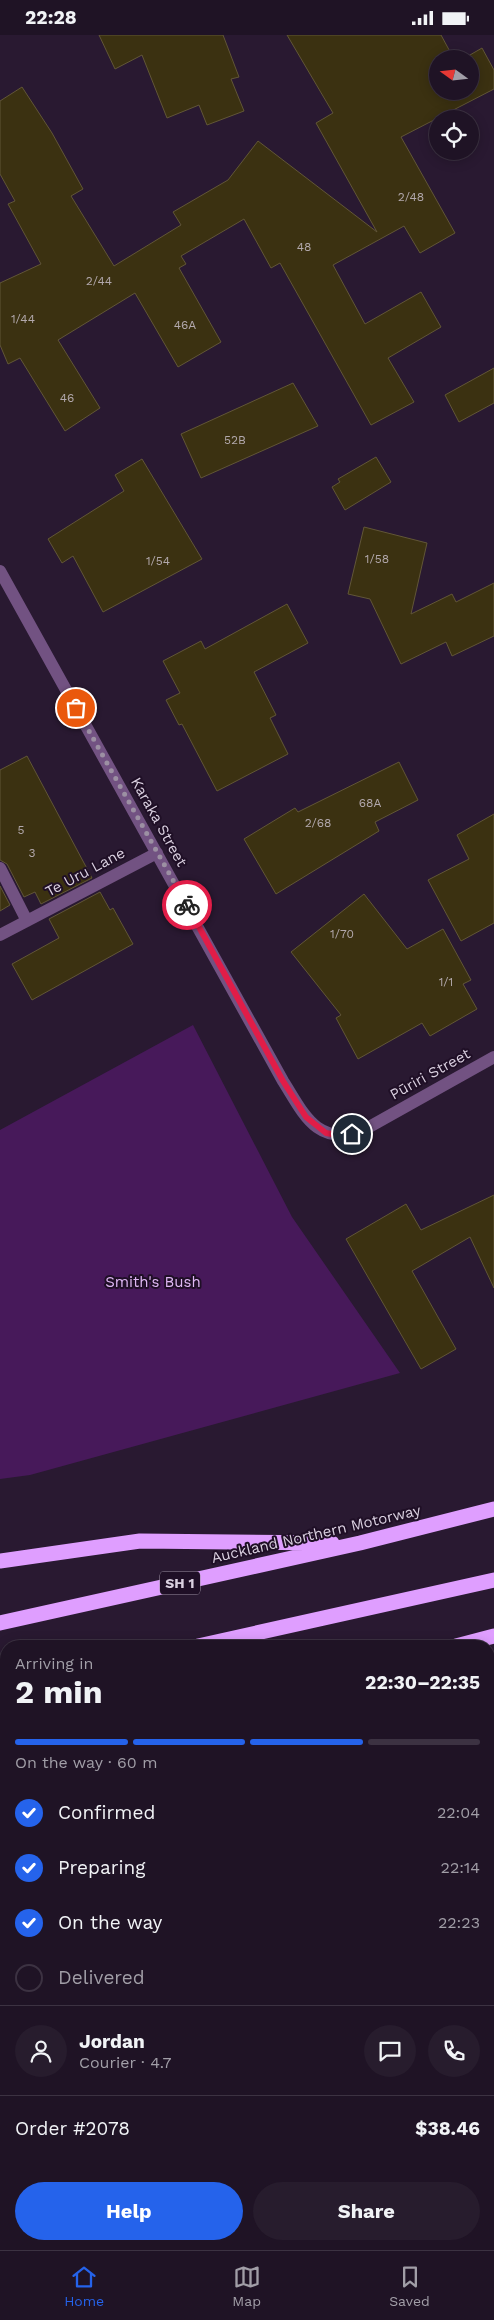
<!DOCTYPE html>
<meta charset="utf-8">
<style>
body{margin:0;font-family:"Work Sans",sans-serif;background:#271c2d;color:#f1f3f6;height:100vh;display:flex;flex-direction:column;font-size:19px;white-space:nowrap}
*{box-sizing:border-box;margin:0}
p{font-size:16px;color:#a19ea7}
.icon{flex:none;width:28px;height:28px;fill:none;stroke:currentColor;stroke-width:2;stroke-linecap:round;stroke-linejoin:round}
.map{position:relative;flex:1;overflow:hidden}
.side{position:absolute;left:0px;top:1605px;width:495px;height:610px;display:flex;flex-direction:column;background:#1f1325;border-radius:20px 20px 0 0;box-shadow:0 2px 12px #0003,0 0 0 1px #3c3242}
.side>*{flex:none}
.needle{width:32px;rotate:285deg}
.controls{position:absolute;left:429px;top:15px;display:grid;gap:10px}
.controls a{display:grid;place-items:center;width:50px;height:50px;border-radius:50%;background:#1f1325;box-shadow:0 2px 12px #0003,0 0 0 1px #3c3242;font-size:25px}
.pin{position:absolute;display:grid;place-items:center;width:42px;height:42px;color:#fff;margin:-21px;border:2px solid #fff;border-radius:50%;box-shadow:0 1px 5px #0007}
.courier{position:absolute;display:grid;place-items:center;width:50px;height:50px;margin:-25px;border:4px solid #e11d48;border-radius:50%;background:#fff;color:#222;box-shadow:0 1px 6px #0007}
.summary em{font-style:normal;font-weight:700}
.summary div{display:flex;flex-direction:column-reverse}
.summary{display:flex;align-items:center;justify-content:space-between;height:85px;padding:0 15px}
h1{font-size:32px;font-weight:700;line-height:38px}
.bar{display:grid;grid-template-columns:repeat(4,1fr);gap:8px 5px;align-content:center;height:60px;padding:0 15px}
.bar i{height:6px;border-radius:4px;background:#3c3242}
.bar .on{background:#2563eb}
.bar p{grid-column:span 4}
.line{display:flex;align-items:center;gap:12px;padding:0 15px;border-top:1px solid #3c3242}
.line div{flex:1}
.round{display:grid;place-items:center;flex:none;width:52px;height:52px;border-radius:26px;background:#271c2d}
ol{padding:0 15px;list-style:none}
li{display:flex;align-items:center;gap:15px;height:55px}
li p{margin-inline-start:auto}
li .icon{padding:5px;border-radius:50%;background:#2563eb;color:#fff;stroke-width:4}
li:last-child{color:#a19ea7}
li i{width:28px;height:28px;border:2px solid #3c3242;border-radius:50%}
.primary-button{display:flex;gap:10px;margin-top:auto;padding:10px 15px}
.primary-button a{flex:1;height:58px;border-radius:30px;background:#2563eb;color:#fff;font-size:20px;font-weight:700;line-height:58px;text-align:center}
.primary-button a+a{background:#271c2d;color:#f1f3f6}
.status{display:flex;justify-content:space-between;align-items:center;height:35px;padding:0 25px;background:#1f1325;direction:ltr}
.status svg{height:14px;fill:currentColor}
.tabs{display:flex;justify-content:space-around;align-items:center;height:70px;border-top:1px solid #3c3242;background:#1f1325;font-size:14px;color:#a19ea7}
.tabs a{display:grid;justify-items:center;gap:2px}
.tabs .on{color:#2563eb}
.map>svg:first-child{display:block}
.green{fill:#47195a}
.building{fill:#3b3111;stroke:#615637}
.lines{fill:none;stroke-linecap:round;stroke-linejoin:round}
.minor{stroke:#725282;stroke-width:12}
.highway{stroke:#df9eff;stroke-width:15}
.done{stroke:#9c90a3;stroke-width:5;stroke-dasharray:0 9}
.route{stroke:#e11d48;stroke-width:6}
.labels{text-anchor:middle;stroke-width:4;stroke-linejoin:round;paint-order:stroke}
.number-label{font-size:12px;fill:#b2a8ac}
.shield{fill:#1f0f26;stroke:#a296a8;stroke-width:1}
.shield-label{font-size:14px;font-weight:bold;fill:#dad0e0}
.street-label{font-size:15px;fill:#dad0e0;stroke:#1f0f26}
.park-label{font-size:15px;fill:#dfb7f4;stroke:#1f0f26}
</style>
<div class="status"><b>22:28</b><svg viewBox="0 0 49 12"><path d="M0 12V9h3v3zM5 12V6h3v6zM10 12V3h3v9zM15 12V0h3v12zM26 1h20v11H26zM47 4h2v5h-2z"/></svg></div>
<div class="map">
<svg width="494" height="2215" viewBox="0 0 494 2215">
<rect width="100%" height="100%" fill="#291931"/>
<!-- green -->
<path class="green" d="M193 990 292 1182 400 1338 30 1440 0 1444V1095Z
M494 1639V2215H0V1755L6 1753V2209H489V1641Z"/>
<!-- building -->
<path class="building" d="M99 0H223L239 42 231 44 244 76 207 90 199 70 167 83 142 20 115 34Z
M287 0H441L454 24H438V56H470V24H463L482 13 494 35V54L401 102 455 198 420 218 404 191 333 230 365 289 421 257 441 292 388 323 414 367 371 390 280 228 271 233 244 184 181 221 186 229 179 233 221 307 178 332 135 258 58 305 100 373 65 396 20 323 8 329 0 310V248L41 229 8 169 15 166 0 139V66L22 52 52 98 83 154 71 161 114 231 181 190 173 177 228 145 258 106 377 197 316 88 333 78Z
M494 333V368L459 387 445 360Z
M293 348 318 391 201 443 181 399Z
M376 422 391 447 345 475 332 452 340 447 338 444Z
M142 424 202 524 103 577 73 521 62 528 48 504 124 456 115 440Z
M364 492 427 508 411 579 452 559 456 567 494 548V601L452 621 446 607 401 629 370 564 348 559Z
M287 569 308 608 254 637 276 680 270 683 288 719 217 756 182 689 179 690 166 665 180 658 163 626 201 606 205 614Z
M27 721 92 843 41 869 35 857 24 862 7 829 0 825V735Z
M399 727 418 765 375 787 379 796 276 859 244 804 295 773 298 777Z
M494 779V888L461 906 428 845 469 824 457 800Z
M0 851 10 870 0 876Z
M100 857 110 875 113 873 133 909 32 965 12 929 59 903 49 884Z
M364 859 407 914 443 894 471 945 463 949 477 974 430 1001 422 988 358 1024 336 983 341 980 291 917Z
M494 1160V1253L470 1202 412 1236 456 1314 421 1334 346 1204 406 1169 421 1195Z"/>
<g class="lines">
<!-- minor -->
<path class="minor" d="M0 536 283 1046C304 1079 316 1111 362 1096L494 1022
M0 833 27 886
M0 900 157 818"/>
<!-- highway -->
<path class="highway" d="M0 1526 140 1506 332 1508
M0 1588 360 1508 494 1474
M198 1611 494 1545
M456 1611 494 1601
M0 1654 6 1652
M0 1734 6 1732"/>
</g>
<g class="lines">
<!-- done -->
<path class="done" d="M76 673 187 870"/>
<!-- route -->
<path class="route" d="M187 870 283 1046 306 1082 326 1098 343 1101 352 1099"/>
</g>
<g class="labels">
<!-- number labels -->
<g class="number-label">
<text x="411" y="166">2/48</text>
<text x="304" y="216">48</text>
<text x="99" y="250">2/44</text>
<text x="23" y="288">1/44</text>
<text x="185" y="294">46A</text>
<text x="67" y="367">46</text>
<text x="235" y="409">52B</text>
<text x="377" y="528">1/58</text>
<text x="158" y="530">1/54</text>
<text x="370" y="772">68A</text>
<text x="318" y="792">2/68</text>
<text x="21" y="799">5</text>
<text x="32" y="822">3</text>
<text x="342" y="903">1/70</text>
<text x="446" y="951">1/1</text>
</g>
<!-- shield labels -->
<rect class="shield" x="160" y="1536.5" width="40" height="23" rx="4"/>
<g class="shield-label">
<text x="180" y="1553">SH 1</text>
</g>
<!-- street labels -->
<g class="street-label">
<text transform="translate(159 787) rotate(61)" y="5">Karaka Street</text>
<text transform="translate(85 837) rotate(-28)" y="5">Te Uru Lane</text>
<text transform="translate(430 1039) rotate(-29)" y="5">Pūriri Street</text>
<text transform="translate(316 1499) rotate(-13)" y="5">Auckland Northern Motorway</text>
</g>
<!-- park labels -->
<g class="park-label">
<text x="153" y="1252">Smith's Bush</text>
</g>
</g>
</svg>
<div class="controls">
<a><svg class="needle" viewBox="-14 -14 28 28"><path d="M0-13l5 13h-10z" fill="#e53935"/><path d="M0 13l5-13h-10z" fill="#a19ea7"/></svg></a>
<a><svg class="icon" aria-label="locate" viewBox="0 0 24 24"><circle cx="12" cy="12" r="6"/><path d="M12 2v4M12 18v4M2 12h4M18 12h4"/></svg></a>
</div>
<div class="pin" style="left:76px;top:673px;background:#ea580c"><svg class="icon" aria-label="bag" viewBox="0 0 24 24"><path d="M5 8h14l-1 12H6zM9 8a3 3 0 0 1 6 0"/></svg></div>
<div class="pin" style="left:352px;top:1099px;background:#1f2937"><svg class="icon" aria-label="home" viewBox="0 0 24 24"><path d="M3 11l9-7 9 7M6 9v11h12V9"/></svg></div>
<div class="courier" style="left:187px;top:870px"><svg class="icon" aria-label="bike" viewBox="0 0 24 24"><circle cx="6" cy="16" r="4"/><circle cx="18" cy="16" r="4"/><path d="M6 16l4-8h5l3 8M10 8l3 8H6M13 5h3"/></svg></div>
<section class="side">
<div class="summary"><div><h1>2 min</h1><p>Arriving in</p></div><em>22:30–22:35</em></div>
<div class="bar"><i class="on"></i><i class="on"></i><i class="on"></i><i></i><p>On the way · 60 m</p></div>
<ol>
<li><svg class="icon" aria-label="check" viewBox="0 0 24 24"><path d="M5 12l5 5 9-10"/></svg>Confirmed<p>22:04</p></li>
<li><svg class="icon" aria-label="check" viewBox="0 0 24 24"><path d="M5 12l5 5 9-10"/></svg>Preparing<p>22:14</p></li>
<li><svg class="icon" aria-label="check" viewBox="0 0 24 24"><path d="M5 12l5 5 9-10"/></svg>On the way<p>22:23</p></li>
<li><i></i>Delivered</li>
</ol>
<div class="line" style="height:90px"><a class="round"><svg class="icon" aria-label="person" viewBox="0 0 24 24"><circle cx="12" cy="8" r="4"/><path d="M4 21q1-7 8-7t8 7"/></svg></a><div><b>Jordan</b><p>Courier · 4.7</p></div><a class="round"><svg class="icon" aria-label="chat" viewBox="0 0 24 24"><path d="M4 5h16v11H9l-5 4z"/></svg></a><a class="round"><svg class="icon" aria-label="phone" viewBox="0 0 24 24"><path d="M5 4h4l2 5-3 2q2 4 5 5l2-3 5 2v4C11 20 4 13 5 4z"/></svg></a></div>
<div class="line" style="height:65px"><div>Order #2078</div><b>$38.46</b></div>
<div class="primary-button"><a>Help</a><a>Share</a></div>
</section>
</div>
<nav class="tabs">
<a class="on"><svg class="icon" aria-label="home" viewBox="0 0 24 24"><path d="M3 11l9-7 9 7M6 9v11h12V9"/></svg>Home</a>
<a><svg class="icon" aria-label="map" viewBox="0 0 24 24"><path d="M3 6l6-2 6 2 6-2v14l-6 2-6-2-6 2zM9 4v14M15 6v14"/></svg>Map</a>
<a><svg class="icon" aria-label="saved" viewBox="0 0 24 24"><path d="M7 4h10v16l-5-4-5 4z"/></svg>Saved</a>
</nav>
